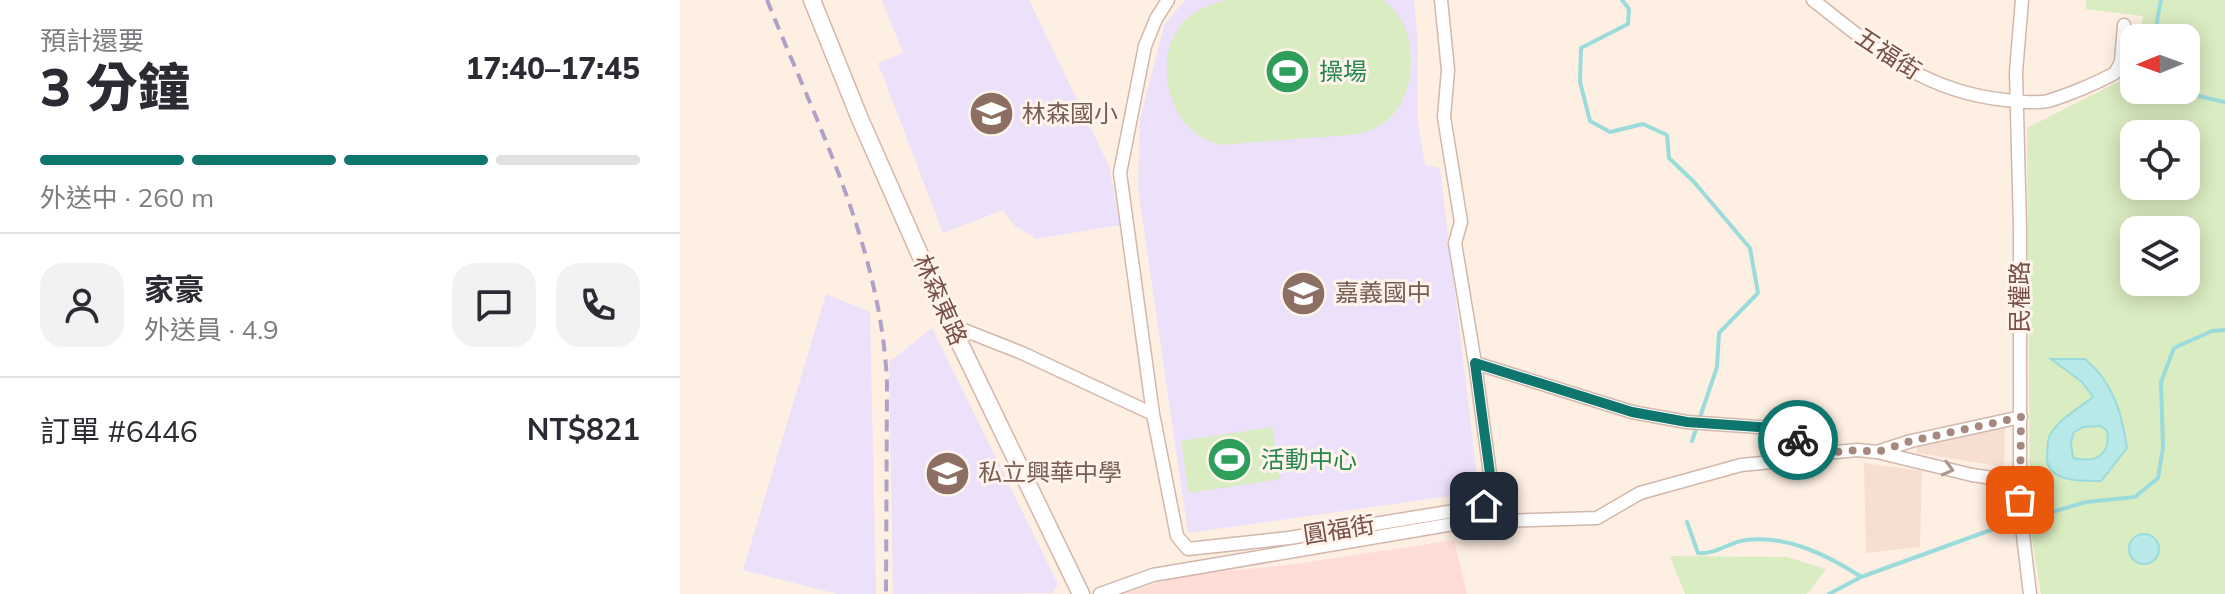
<!DOCTYPE html>
<html lang="zh-TW">
<meta charset="utf-8">
<style>
body{margin:0;font-family:Mulish,"Noto Sans TC",sans-serif;background:#f2f2f3;color:#2b2b33;height:100vh;display:flex;flex-direction:column;font-size:30px;white-space:nowrap}
*{box-sizing:border-box;margin:0}
p{font-size:26px;color:#7c7c81}
.icon{flex:none;width:44px;height:44px;fill:none;stroke:currentColor;stroke-width:2;stroke-linecap:round;stroke-linejoin:round}
.map{position:relative;flex:1;overflow:hidden}
.details{display:flex;flex-direction:column;background:#fff;width:680px}
.details>*{flex:none}
.needle{width:52px;rotate:269deg}
.fabs{position:absolute;left:1440px;top:24px;display:grid;gap:16px}
.fabs a{display:grid;place-items:center;width:80px;height:80px;border-radius:16px;background:#fff;box-shadow:0 4px 20px #0003;font-size:40px}
.pin{position:absolute;display:grid;place-items:center;width:68px;height:68px;color:#fff;margin:-34px;border-radius:16px;box-shadow:0 4px 12px #0006}
.courier{position:absolute;display:grid;place-items:center;width:80px;height:80px;margin:-40px;border:6px solid #0f766e;border-radius:50%;background:#fff;color:#222;box-shadow:0 2px 10px #0007}
.head em{font-style:normal;font-weight:800}
.head div{display:flex;flex-direction:column-reverse}
.head{display:flex;align-items:center;justify-content:space-between;height:136px;padding:0 40px}
h1{font-size:52px;font-weight:800;line-height:60px}
.bar{display:grid;grid-template-columns:repeat(4,1fr);gap:12px 8px;align-content:center;height:96px;padding:0 40px}
.bar i{height:10px;border-radius:6px;background:#e1e1e2}
.bar .selected{background:#0f766e}
.bar p{grid-column:span 4}
.line{display:flex;align-items:center;gap:20px;padding:0 40px;border-top:2px solid #e1e1e2}
.line div{flex:1}
.round{display:grid;place-items:center;flex:none;width:84px;height:84px;border-radius:24px;background:#f2f2f3}
main{display:flex;flex:1;min-height:0}
.map>svg:first-child{display:block}
.residential{fill:#f6dfd1}
.commercial{fill:#ffdcd6}
.education{fill:#ece0fa}
.green{fill:#daecc1;fill-rule:evenodd}
.water{fill:#b6e9e8;stroke:#9cdbdb;stroke-width:2;fill-rule:evenodd}
.lines{fill:none;stroke-linecap:round;stroke-linejoin:round}
.stream{stroke:#9cdbdb;stroke-width:4}
.street-casing{stroke:#d2b7ab;stroke-width:15}
.secondary-casing{stroke:#d5b5a9;stroke-width:19}
.street{stroke:#fff;stroke-width:12}
.secondary{stroke:#fff;stroke-width:16}
.rail{stroke:#afa1c8;stroke-width:4;stroke-dasharray:12 8;stroke-linecap:butt}
.oneway{stroke:#ae9691}
.done{stroke:#a7887e;stroke-width:8;stroke-dasharray:0 14.4}
.route{stroke:#0f766e;stroke-width:10}
.labels{text-anchor:middle;stroke-width:6;stroke-linejoin:round;paint-order:stroke}
.street-label{font-size:24px;fill:#785047;stroke:#fff4eb}
.leisure-label{font-size:24px;fill:#27864d;stroke:#fff4eb;text-anchor:start}
.education-label{font-size:24px;fill:#785e54;stroke:#fff4eb;text-anchor:start}
</style>
<main>
<section class="details">
<div class="head"><div><h1>3 分鐘</h1><p>預計還要</p></div><em>17:40–17:45</em></div>
<div class="bar"><i class="selected"></i><i class="selected"></i><i class="selected"></i><i></i><p>外送中 · 260 m</p></div>
<div class="line" style="height:144px"><a class="round"><svg class="icon" aria-label="person" viewBox="0 0 24 24"><circle cx="12" cy="8" r="4"/><path d="M4 21q1-7 8-7t8 7"/></svg></a><div><b>家豪</b><p>外送員 · 4.9</p></div><a class="round"><svg class="icon" aria-label="chat" viewBox="0 0 24 24"><path d="M4 5h16v11H9l-5 4z"/></svg></a><a class="round"><svg class="icon" aria-label="phone" viewBox="0 0 24 24"><path d="M5 4h4l2 5-3 2q2 4 5 5l2-3 5 2v4C11 20 4 13 5 4z"/></svg></a></div>
<div class="line" style="height:104px"><div>訂單 #6446</div><b>NT$821</b></div>
</section>
<div class="map">
<svg width="1545" height="594" viewBox="0 0 1545 594">
<rect width="100%" height="100%" fill="#feefe3"/>
<!-- residential -->
<path class="residential" d="M1325 426 1324 467 1237 453V441Z
M1184 463 1242 471 1240 547 1186 553Z"/>
<!-- commercial -->
<path class="commercial" d="M774 540 787 594H443L498 576 616 564Z"/>
<!-- education -->
<path class="education" d="M202 0H349L429 166 440 225 356 239 335 226 323 210 263 233 198 63 223 53Z
M505 0H734L738 45 737 117 745 165 760 168 799 492 508 533 458 188 460 120 484 25Z
M146 294 190 312 196 594H157L63 570Z
M252 328 378 584 372 593 213 594 209 362Z"/>
<!-- green -->
<path class="green" d="M545 0H702C723 14 730 34 731 58 732 88 719 121 688 131 673 136 654 136 639 137 606 140 573 142 540 145 535 143 528 141 523 138 483 115 474 51 506 19 516 9 532 4 545 0Z
M1406 0H1545V594H1361L1350 527 1347 128 1450 76 1454 58V90H1506V38H1459L1463 16 1406 9ZM1454 134H1506V186H1454ZM1454 230H1506V282H1454Z
M592 427 600 479 509 493 501 441Z
M990 556 1107 557 1146 569 1127 594H1005Z"/>
<!-- water -->
<path class="water" d="M1371 359H1405C1433 382 1442 413 1447 448L1421 481C1402 481 1364 483 1367 454 1368 448 1367 440 1370 435 1379 419 1399 408 1413 397L1402 382ZM1421 426 1427 431C1431 456 1415 463 1393 458L1391 444 1393 433 1403 427Z
M1449 549a15 15 0 1 1 30 0a15 15 0 1 1-30 0Z"/>
<g class="lines">
<!-- stream -->
<path class="stream" d="M942 0 949 9 948 24 901 48 900 82 910 121 930 132 963 124 987 135 989 158 1014 182 1070 248 1078 293 1039 333 1037 367 1012 441
M1477 38V21L1481 0
M1504 90 1514 95 1545 102
M1007 522 1018 553C1035 555 1049 542 1066 540 1107 535 1147 555 1180 576
M1149 594 1181 577 1308 531 1406 502 1455 497 1478 478 1483 447 1481 382 1494 348 1532 331 1545 330"/>
<defs>
<path id="street" d="M488 0 476 19 465 46 440 173 473 414 497 536 508 549 609 538 804 506 813 496 795 363 952 412 1007 422 1093 428 1146 453
M761 0 768 70 764 117 781 222 775 243 795 363
M1133 0C1194 48 1244 92 1325 100 1338 101 1355 104 1368 101 1388 95 1417 83 1435 73L1441 62 1444 25
M1342 0 1336 72 1340 228V482L1341 518 1350 594
M271 325 342 353 473 414
M1197 452 1292 475 1340 482
M420 594 473 575 785 522 917 518 960 493 1061 465 1123 459 1146 453 1177 450 1197 452 1231 441 1341 417"/>
<path id="secondary" d="M132 0 180 119 271 325 401 594"/>
</defs>
<!-- street casing -->
<use href="#street" class="street-casing"/>
<!-- secondary casing -->
<use href="#secondary" class="secondary-casing"/>
<!-- street -->
<use href="#street" class="street"/>
<!-- secondary -->
<use href="#secondary" class="secondary"/>
<!-- rail -->
<path class="rail" d="M87 0C137 124 201 247 207 383L206 594"/>
</g>
<!-- one-way arrows -->
<defs><path id="oneway-chevron" d="M-2-3.5L2.5 0L-2 3.5" fill="none" stroke-width="1.6" stroke-linecap="round" stroke-linejoin="round" transform="scale(2)"/></defs>
<use class="oneway" href="#oneway-chevron" transform="translate(1268 469) rotate(15)"/>
<g class="lines">
<!-- done -->
<path class="done" d="M1118 440 1146 453 1177 450 1197 452 1231 441 1341 417 1340 500"/>
<!-- route -->
<path class="route" d="M804 506 813 496 795 363 952 412 1007 422 1093 428 1118 440"/>
</g>
<!-- icons -->
<defs>
<symbol id="stadium-disc" viewBox="-11 -11 22 22"><circle r="9.5" fill="#2e9e5b" stroke="#fff4eb"/><path d="M0-5a6.5 5 0 1 0 0 10a6.5 5 0 1 0 0-10ZM-3.5-1.8h7v3.6h-7Z" fill="#fff"/></symbol>
<symbol id="school-disc" viewBox="-11 -11 22 22"><circle r="9.5" fill="#8d6e63" stroke="#fff4eb"/><path d="M0-5L7-2L0 1L-7-2ZM-4 1L0 2.5L4 1V4Q0 6-4 4Z" fill="#fff"/></symbol>
</defs>
<g fill-rule="evenodd">
<use href="#stadium-disc" x="582" y="46" width="51" height="51"/>
<use href="#school-disc" x="286" y="88" width="51" height="51"/>
<use href="#school-disc" x="598" y="268" width="51" height="51"/>
<use href="#stadium-disc" x="524" y="434" width="51" height="51"/>
<use href="#school-disc" x="242" y="448" width="51" height="51"/>
</g>
<g class="labels">
<!-- street labels -->
<g class="street-label">
<text transform="translate(1208 54) rotate(33)" y="8">五福街</text>
<text transform="translate(1340 297) rotate(-90)" y="8">民權路</text>
<text transform="translate(260 300) rotate(66)" y="8">林森東路</text>
<text transform="translate(659 530) rotate(-9)" y="8">圓福街</text>
</g>
<!-- leisure labels -->
<g class="leisure-label">
<text x="639" y="80">操場</text>
<text x="581" y="468">活動中心</text>
</g>
<!-- education labels -->
<g class="education-label">
<text x="342" y="122">林森國小</text>
<text x="655" y="301">嘉義國中</text>
<text x="298" y="481">私立興華中學</text>
</g>
</g>
</svg>
<div class="fabs">
<a><svg class="needle" viewBox="-14 -14 28 28"><path d="M0-13l5 13h-10z" fill="#e53935"/><path d="M0 13l5-13h-10z" fill="#7c7c81"/></svg></a>
<a><svg class="icon" aria-label="locate" viewBox="0 0 24 24"><circle cx="12" cy="12" r="6"/><path d="M12 2v4M12 18v4M2 12h4M18 12h4"/></svg></a>
<a><svg class="icon" aria-label="layers" viewBox="0 0 24 24"><path d="M12 4l9 5-9 5-9-5zM3 14l9 5 9-5"/></svg></a>
</div>
<div class="pin" style="left:1340px;top:500px;background:#ea580c"><svg class="icon" aria-label="bag" viewBox="0 0 24 24"><path d="M5 8h14l-1 12H6zM9 8a3 3 0 0 1 6 0"/></svg></div>
<div class="pin" style="left:804px;top:506px;background:#1f2937"><svg class="icon" aria-label="home" viewBox="0 0 24 24"><path d="M3 11l9-7 9 7M6 9v11h12V9"/></svg></div>
<div class="courier" style="left:1118px;top:440px"><svg class="icon" aria-label="bike" viewBox="0 0 24 24"><circle cx="6" cy="16" r="4"/><circle cx="18" cy="16" r="4"/><path d="M6 16l4-8h5l3 8M10 8l3 8H6M13 5h3"/></svg></div>
</div>
</main>
